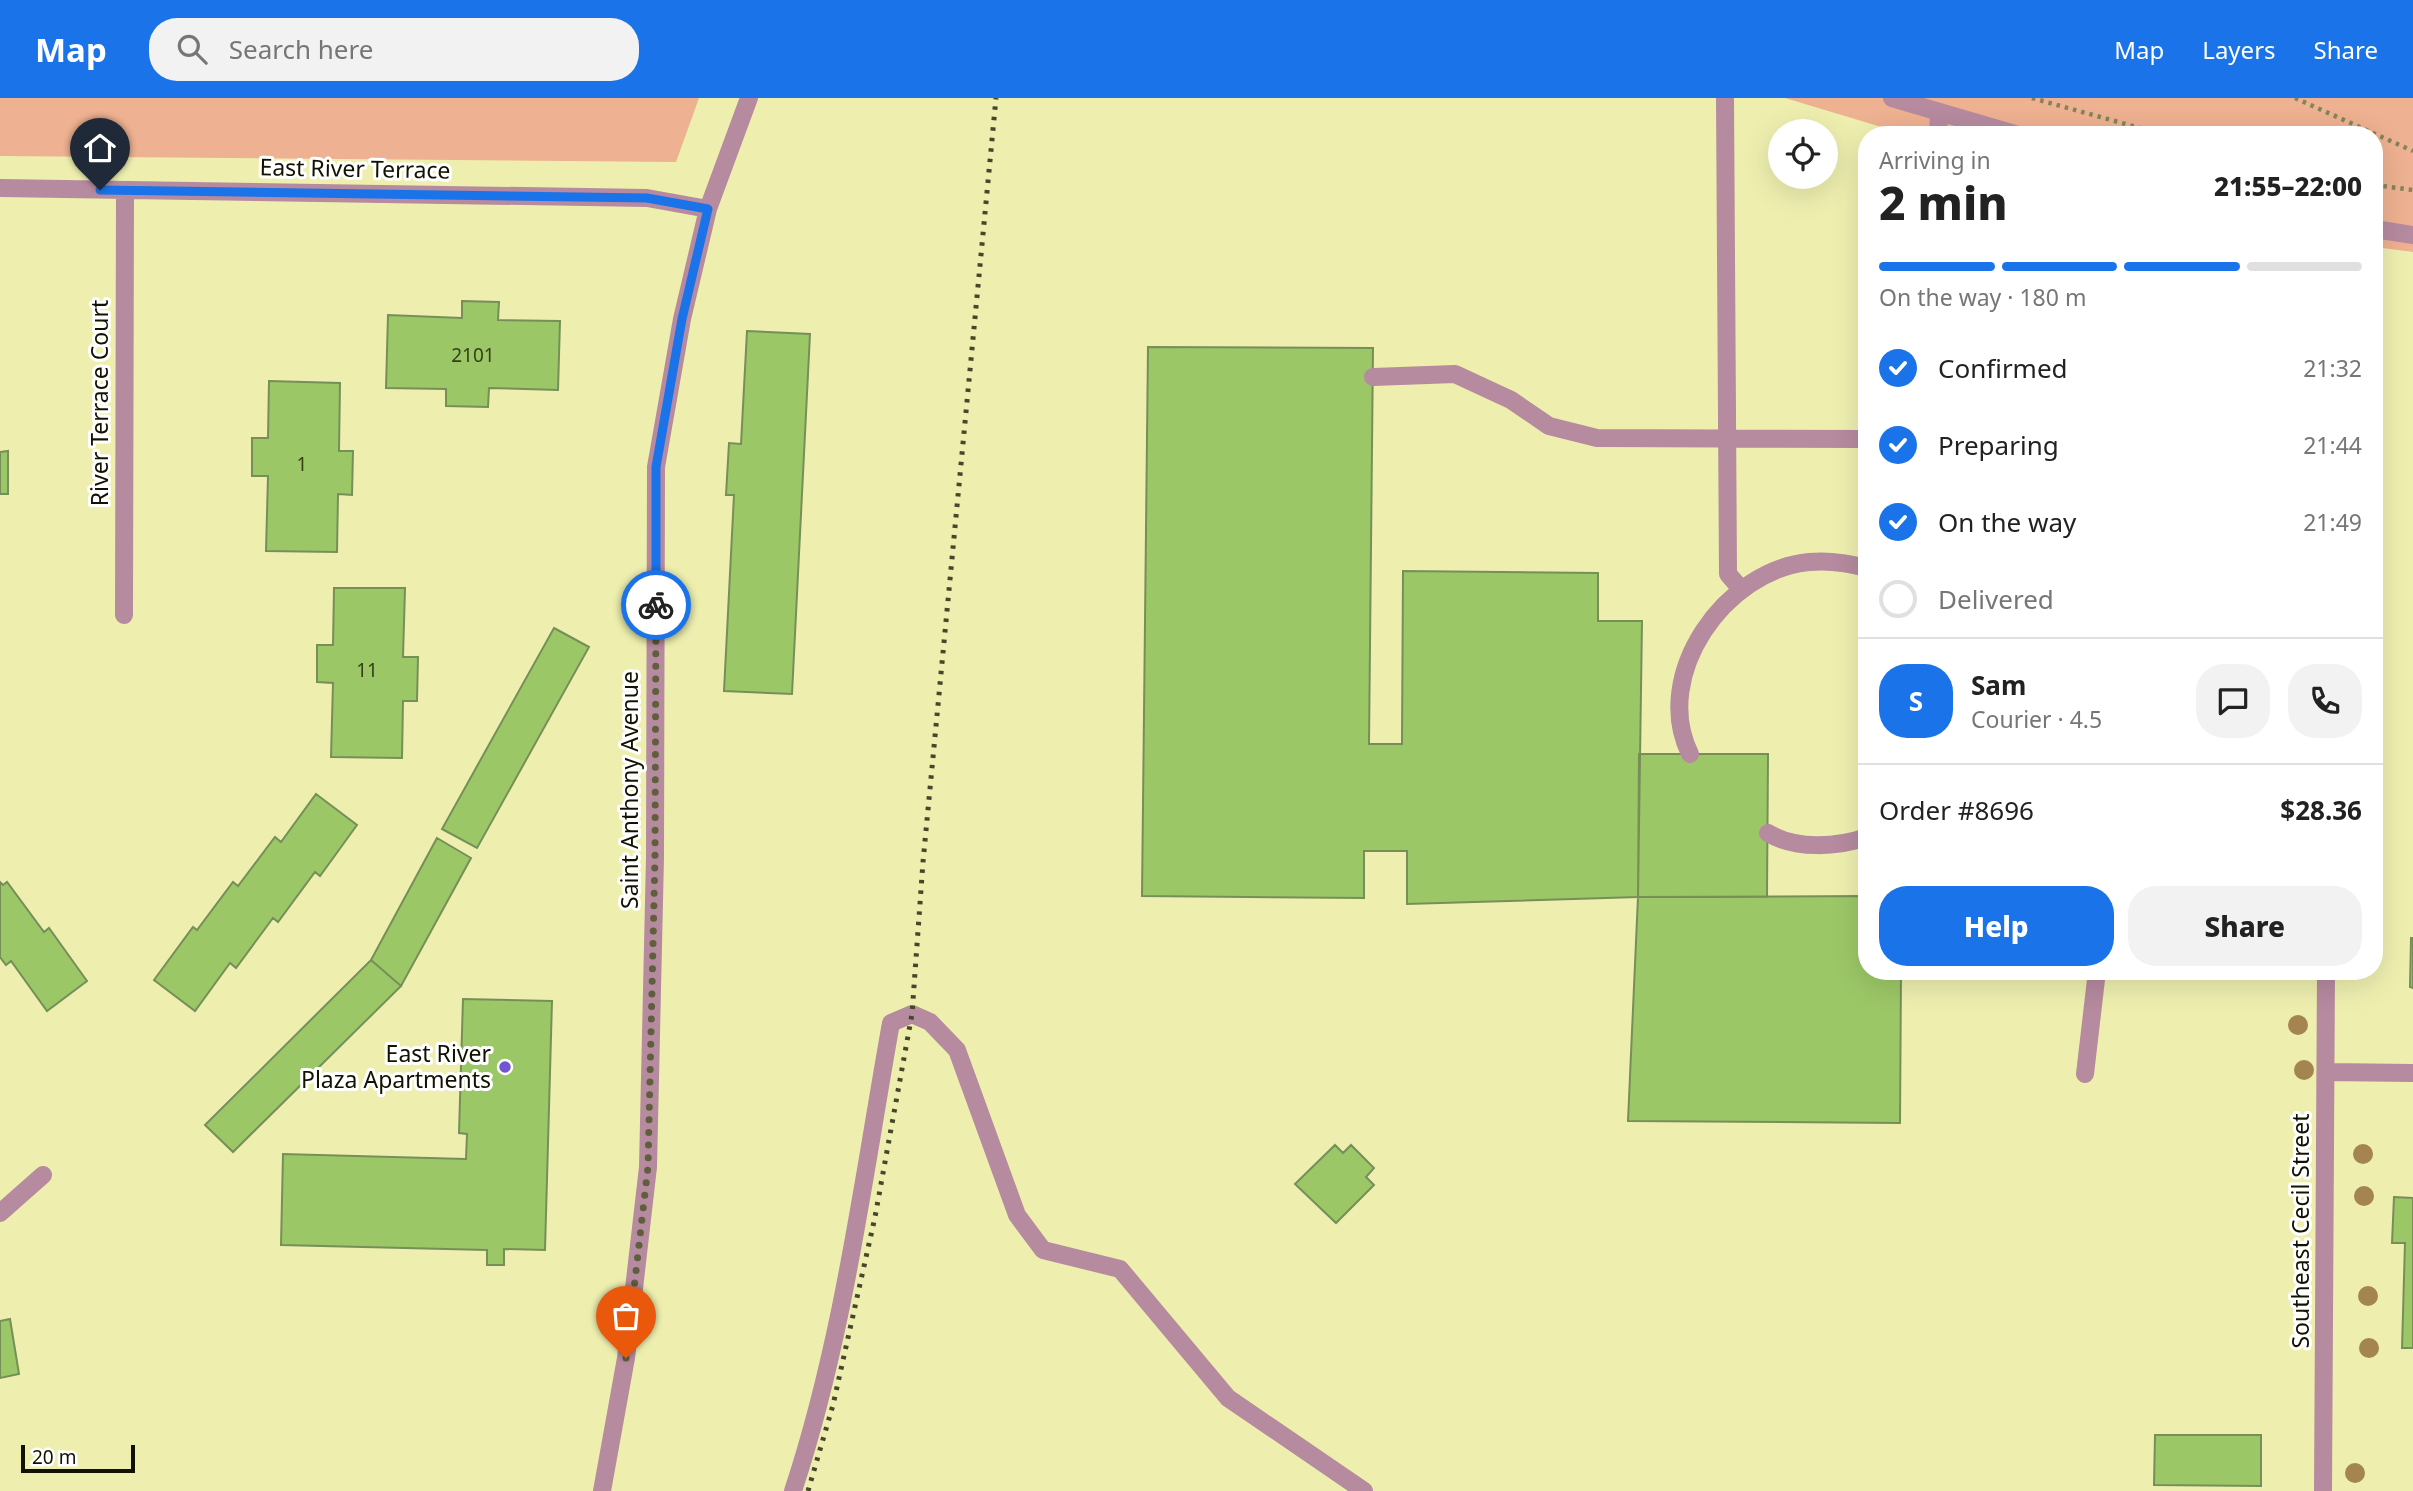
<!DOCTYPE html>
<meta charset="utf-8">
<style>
body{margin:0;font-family:"Noto Sans",sans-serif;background:#f2f2f2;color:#222;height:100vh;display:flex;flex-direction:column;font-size:26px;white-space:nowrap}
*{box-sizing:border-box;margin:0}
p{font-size:23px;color:#767676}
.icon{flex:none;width:38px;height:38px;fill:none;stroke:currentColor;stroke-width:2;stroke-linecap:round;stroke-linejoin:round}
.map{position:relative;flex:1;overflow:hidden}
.sheet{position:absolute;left:1858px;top:28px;width:525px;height:854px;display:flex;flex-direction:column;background:#fff;border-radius:28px;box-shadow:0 7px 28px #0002}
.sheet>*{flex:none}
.tools{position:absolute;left:1768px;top:21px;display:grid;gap:14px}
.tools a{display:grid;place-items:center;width:70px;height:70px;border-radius:50%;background:#fff;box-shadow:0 7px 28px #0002;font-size:35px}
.scale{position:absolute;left:21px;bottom:18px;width:114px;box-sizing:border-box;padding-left:7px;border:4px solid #121200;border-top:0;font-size:19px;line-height:24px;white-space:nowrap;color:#121200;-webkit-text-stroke:5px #fff;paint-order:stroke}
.pin{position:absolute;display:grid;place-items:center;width:60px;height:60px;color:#fff;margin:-72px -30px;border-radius:50% 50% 50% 0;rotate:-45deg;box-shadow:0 0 7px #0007}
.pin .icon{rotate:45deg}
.courier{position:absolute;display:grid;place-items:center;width:70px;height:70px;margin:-35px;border:5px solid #1a73e8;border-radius:50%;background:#fff;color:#222;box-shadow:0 2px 9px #0007}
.headline em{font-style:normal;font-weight:800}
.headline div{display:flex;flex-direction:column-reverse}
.headline{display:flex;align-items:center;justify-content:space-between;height:119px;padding:0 21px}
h1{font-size:46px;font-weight:800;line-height:52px}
.bar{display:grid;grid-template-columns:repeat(4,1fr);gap:10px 7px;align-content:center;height:84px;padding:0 21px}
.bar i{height:9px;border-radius:5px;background:#e0e0e0}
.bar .active{background:#1a73e8}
.bar p{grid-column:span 4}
.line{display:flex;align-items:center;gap:18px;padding:0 21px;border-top:2px solid #e0e0e0}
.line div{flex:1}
.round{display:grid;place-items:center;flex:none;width:74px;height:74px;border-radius:28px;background:#f2f2f2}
ol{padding:0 21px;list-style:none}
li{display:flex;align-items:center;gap:21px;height:77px}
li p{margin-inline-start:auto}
li .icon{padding:7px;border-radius:50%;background:#1a73e8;color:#fff;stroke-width:4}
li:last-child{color:#767676}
li i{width:38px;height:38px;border:4px solid #e0e0e0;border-radius:50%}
.button{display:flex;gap:14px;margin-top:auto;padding:14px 21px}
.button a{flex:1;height:80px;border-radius:28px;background:#1a73e8;color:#fff;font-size:28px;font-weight:800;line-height:80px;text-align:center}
.button a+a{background:#f2f2f2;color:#222}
header{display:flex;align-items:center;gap:42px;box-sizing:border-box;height:98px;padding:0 35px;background:#1a73e8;color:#fff}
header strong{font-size:33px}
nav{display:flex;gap:38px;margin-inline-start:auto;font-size:24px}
.search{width:490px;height:63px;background:#f2f2f2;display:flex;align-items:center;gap:18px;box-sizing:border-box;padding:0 24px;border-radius:28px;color:#767676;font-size:26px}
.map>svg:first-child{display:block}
.green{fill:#eeb191}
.building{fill:#9cc767;stroke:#768f59;stroke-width:2}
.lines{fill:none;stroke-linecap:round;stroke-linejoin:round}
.path{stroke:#84845a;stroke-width:4.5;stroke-dasharray:3.5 5;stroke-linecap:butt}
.service{stroke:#b68a9f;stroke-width:18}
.minor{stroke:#b68a9f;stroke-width:18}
.tertiary{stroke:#b68a9f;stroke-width:18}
.rail{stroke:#46472a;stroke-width:5;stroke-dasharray:3.5 7;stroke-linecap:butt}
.tree{fill:#a48450}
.done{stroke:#5f5f3d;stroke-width:7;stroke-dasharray:0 12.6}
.route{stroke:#1a73e8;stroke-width:9}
.poi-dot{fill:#7056d0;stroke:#fff;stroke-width:2.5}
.labels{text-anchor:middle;stroke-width:6;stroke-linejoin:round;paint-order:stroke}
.number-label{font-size:19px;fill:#343f1a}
.street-label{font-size:23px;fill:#121200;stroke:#fff}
.poi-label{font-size:23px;fill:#121200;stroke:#fff;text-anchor:end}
</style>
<header>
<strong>Map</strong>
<div class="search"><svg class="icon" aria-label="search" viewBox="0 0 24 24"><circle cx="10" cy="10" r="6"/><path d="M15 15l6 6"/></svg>Search here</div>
<nav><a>Map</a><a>Layers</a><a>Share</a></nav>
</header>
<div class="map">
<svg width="2413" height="1393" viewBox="0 0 2413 1393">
<rect width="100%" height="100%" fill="#eeefaf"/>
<!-- green -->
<path class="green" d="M0 0H699L676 64 0 58Z
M1785 0H2413V154L2375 149V37H1908Z"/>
<!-- building -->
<path class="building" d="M462 203 499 204 498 222 560 223 558 292 489 290 488 309 446 308V291L386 290 388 217 462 220Z
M747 233 810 236 792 596 724 593 734 397H726L729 345 741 346Z
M1148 249 1373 250 1369 646H1402L1403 473 1598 475V523H1642L1638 799 1407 806V753H1364V800L1142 798Z
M269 283 340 285 339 353H353L352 397 338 396 337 454 266 453 268 378H252V340H268Z
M8 353V396H0V354Z
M334 490H405L403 559H418L417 603H403L402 660 331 659 333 585 317 584V547H333Z
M554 530 589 549 477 750 442 731Z
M1639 656H1768L1767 799H1638Z
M316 696 357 727 320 778 315 774 278 824 273 820 236 870 230 865 195 913 154 882 193 829 197 832 233 784 238 788 275 739 281 744Z
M437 740 471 760 401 888 371 862Z
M0 784 3 787 7 784 44 834 49 830 87 883 47 913 11 863 6 867 0 859Z
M1867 798V873H1901L1900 1025 1628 1023 1638 799Z
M2411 840H2413V890L2410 889Z
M371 862 401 888 233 1054 205 1027Z
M463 901 552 903 545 1152 504 1151V1167H487V1152L281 1147 283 1056 466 1061 467 1036 459 1035Z
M1335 1047 1343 1055 1351 1047 1374 1070 1366 1079 1374 1087 1336 1125 1295 1086Z
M2394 1099 2413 1100V1250H2402L2405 1145H2392Z
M10 1221 19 1276 0 1280V1223Z
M2155 1337H2261V1388L2154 1387Z"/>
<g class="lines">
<!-- path -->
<path class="path" d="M2032 0 2165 37
M2295 0 2413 53
M2375 87 2413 92"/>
<!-- service -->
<path class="service" d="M1725 0 1728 476 1741 491
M1938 37 1939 15
M1373 279 1455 276 1511 302 1549 328 1597 340 1867 341
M1690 656C1651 577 1725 472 1809 464 1828 462 1848 465 1867 470
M1768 735C1796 752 1838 749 1867 739
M2085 976 2097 873
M793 1393C843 1242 863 1081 891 925L912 916 930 924 957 952 1017 1117 1043 1152 1120 1171 1228 1300 1364 1393"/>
<!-- minor -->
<path class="minor" d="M0 90 647 100 708 111
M124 517 125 92
M2327 974 2413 975
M0 1115 43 1077
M602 1393 626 1260 648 1069 655 759 656 369 682 221 708 111 749 0
M2323 1393 2326 873"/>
<!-- tertiary -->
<path class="tertiary" d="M1892 0 2018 37
M2375 131 2413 137"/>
<!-- rail -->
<path class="rail" d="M808 1393 833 1307 875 1119 912 916 923 764 996 0"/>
</g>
<!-- trees -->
<g class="tree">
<circle cx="2298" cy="927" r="10"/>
<circle cx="2304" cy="972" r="10"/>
<circle cx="2363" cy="1056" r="10"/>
<circle cx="2364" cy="1098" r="10"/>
<circle cx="2368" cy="1198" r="10"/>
<circle cx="2369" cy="1250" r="10"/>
<circle cx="2355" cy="1375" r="10"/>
</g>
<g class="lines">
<!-- done -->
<path class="done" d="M626 1260 648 1069 655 758 656 507"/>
<!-- route -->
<path class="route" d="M100 92 647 100 708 111 682 221 656 369V507"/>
</g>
<!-- markers -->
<circle class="poi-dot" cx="505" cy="969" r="7"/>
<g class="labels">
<!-- number labels -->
<g class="number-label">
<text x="473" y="264">2101</text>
<text x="302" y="373">1</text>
<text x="367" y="579">11</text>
</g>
<!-- street labels -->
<g class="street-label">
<text transform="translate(355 71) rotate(1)" y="8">East River Terrace</text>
<text transform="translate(100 305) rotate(-90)" y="8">River Terrace Court</text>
<text transform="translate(630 692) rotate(-90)" y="8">Saint Anthony Avenue</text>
<text transform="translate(2301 1133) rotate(-90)" y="8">Southeast Cecil Street</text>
</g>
<!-- poi labels -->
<g class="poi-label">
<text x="491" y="964">East River<tspan x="491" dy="26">Plaza Apartments</tspan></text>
</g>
</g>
</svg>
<div class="tools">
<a><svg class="icon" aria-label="locate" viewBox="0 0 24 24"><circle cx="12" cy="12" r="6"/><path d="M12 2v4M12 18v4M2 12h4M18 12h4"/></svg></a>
</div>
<div class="scale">20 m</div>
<div class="pin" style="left:626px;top:1260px;background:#ea580c"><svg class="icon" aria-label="bag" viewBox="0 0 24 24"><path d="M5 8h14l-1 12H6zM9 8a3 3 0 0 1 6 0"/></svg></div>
<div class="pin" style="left:100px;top:92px;background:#1f2937"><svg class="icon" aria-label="home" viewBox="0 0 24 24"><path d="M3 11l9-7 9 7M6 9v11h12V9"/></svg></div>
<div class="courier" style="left:656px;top:507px"><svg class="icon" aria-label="bike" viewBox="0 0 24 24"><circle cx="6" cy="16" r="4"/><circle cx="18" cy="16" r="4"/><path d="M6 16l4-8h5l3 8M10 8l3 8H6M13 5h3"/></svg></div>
<section class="sheet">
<div class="headline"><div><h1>2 min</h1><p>Arriving in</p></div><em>21:55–22:00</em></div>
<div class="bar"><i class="active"></i><i class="active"></i><i class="active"></i><i></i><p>On the way · 180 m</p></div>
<ol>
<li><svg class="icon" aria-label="check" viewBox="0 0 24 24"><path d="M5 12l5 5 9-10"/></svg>Confirmed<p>21:32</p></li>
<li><svg class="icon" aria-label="check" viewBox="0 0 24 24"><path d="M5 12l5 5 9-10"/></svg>Preparing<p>21:44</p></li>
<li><svg class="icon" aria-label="check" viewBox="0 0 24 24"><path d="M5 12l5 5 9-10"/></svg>On the way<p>21:49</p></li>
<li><i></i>Delivered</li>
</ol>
<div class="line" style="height:126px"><b class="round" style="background:#1a73e8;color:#fff">S</b><div><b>Sam</b><p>Courier · 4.5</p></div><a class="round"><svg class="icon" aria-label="chat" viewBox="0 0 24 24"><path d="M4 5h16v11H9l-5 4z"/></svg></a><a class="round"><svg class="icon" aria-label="phone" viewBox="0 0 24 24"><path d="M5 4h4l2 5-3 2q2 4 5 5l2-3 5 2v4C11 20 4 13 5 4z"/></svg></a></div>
<div class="line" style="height:91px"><div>Order #8696</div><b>$28.36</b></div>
<div class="button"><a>Help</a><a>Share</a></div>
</section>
</div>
